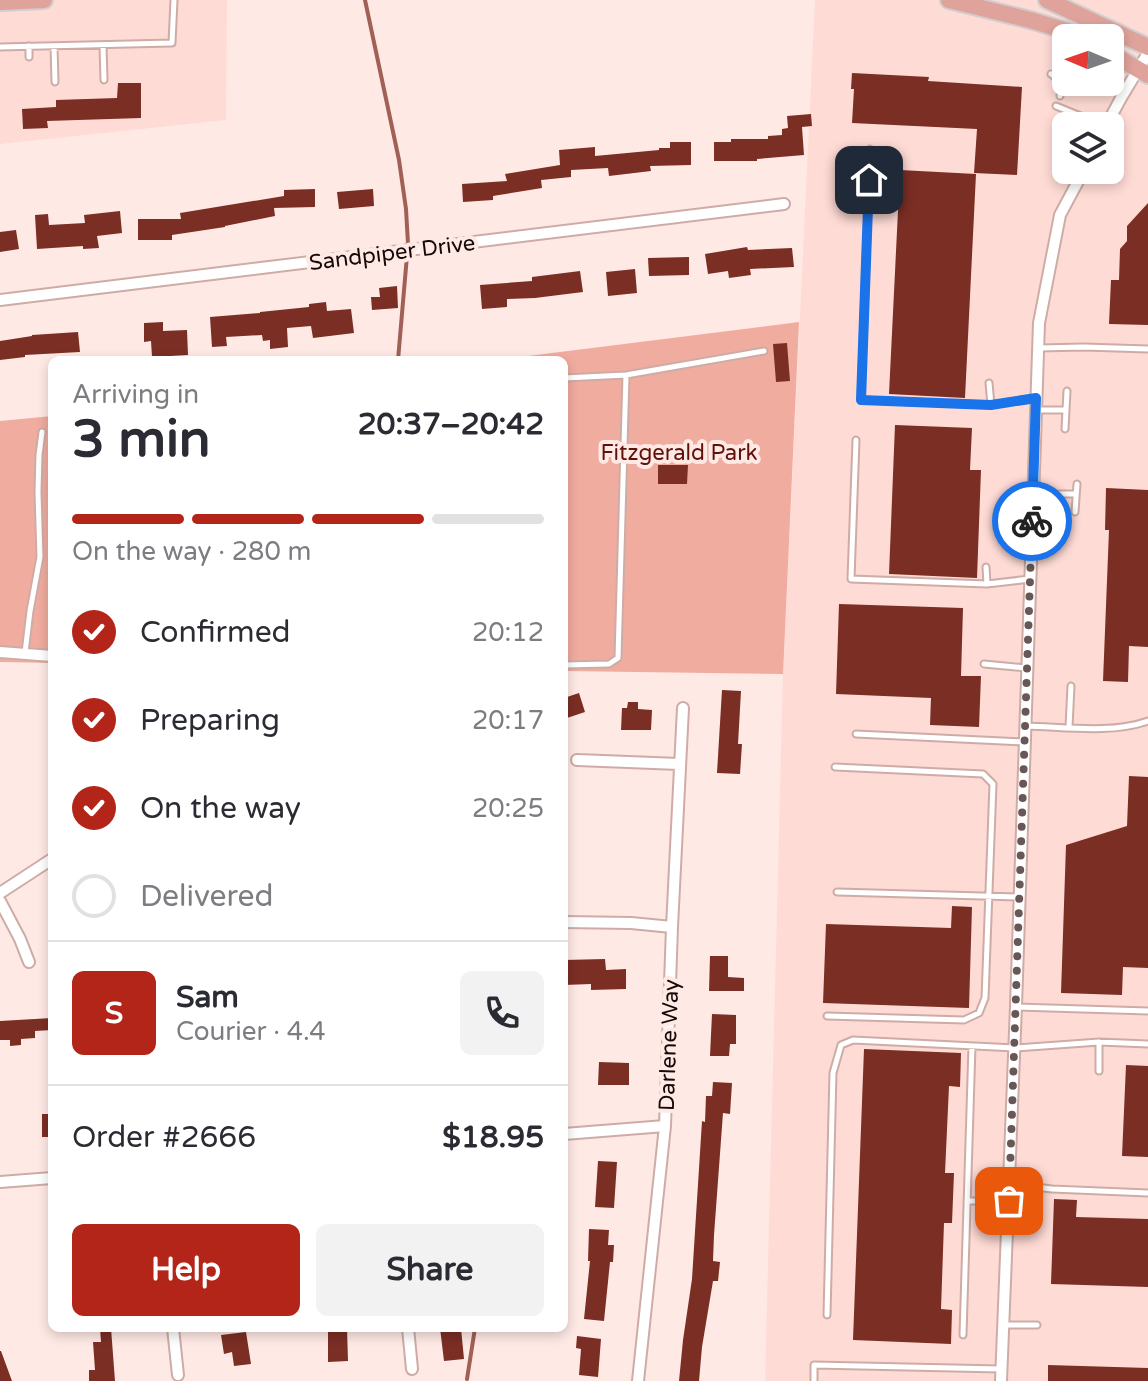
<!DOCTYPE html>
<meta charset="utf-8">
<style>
body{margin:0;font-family:"Varela Round",sans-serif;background:#f2f2f3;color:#2b2b33;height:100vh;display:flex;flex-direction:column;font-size:30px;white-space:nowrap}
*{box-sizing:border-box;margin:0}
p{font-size:26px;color:#7c7c81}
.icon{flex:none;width:44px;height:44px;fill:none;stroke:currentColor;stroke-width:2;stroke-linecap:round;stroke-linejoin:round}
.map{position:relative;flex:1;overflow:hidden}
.details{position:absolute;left:48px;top:356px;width:520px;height:976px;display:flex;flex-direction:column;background:#fff;border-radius:12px;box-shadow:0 4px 12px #0003}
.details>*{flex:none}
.needle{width:52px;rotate:272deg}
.buttons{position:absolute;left:1052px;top:24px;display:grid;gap:16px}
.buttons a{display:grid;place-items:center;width:72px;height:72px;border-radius:12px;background:#fff;box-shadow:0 4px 12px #0003;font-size:40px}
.pin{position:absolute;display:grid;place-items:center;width:68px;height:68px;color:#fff;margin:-34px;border-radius:16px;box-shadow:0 4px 12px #0006}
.courier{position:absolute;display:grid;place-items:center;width:80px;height:80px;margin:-40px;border:6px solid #1a73e8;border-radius:50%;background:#fff;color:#222;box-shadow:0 2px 10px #0007}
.headline em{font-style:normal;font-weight:700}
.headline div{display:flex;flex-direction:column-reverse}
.headline{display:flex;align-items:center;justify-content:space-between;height:136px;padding:0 24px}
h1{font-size:52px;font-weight:700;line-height:60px}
.bar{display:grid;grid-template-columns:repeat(4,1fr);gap:12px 8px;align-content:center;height:96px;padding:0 24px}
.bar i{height:10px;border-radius:6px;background:#e1e1e2}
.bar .selected{background:#b42519}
.bar p{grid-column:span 4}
.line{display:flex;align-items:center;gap:20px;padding:0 24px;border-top:2px solid #e1e1e2}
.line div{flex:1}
.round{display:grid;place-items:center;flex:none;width:84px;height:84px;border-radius:12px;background:#f2f2f3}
ol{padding:0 24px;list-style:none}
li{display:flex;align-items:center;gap:24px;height:88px}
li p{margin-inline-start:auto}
li .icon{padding:8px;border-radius:50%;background:#b42519;color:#fff;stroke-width:4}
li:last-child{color:#7c7c81}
li i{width:44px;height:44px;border:4px solid #e1e1e2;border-radius:50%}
.action{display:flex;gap:16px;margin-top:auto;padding:16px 24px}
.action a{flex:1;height:92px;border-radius:12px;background:#b42519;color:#fff;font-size:32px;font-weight:700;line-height:92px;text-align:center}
.action a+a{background:#f2f2f3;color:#2b2b33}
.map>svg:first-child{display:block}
.built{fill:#ffdbd5;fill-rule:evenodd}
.green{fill:#f1aca0}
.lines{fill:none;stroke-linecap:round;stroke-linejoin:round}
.stream{stroke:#a16056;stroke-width:4}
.building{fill:#7b2e24}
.service-casing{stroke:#ceaca6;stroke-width:9}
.minor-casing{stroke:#ceaca6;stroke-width:14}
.primary-casing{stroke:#d0cece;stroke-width:20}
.service{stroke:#fff;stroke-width:5}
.minor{stroke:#fff;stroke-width:10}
.primary{stroke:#dfa39b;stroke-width:16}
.done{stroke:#675755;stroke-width:8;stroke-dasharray:0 14.4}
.route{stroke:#1a73e8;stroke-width:10}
.labels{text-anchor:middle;stroke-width:8;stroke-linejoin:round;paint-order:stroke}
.street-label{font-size:22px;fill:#150908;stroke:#ffe9e5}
.park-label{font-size:22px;fill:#5f110a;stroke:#ffe9e5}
</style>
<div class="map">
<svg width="1148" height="1381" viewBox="0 0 1148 1381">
<rect width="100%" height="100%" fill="#ffe9e5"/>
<!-- built -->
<path class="built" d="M42 0H227L226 120 0 144V2Z
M815 0H1148V1381H765L783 674ZM1066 38H1110V82H1066ZM1066 126H1110V170H1066Z"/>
<!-- green -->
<path class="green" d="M799 322 783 674 564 671V360H495Z
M52 416V663L0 662V421Z"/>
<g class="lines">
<!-- stream -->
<path class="stream" d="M365 0 399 160 406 209 408 244 398 360
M467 1379 475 1328"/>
</g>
<!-- building -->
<path class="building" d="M852 73 929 77 928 81 1022 87 1017 175 974 173 977 129 852 123 854 89H851Z
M118 83H141V118L47 121 48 128 23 129 22 109 56 107V100L117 98Z
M811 114 812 126 802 127 804 155 757 159V161H714V142H731V139H768V136L782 135V129L788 128 787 116Z
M670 142H691V165L650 166 651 171 609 176 608 168 571 170V177L541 180 542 188 493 196V200L463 202 462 184 507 181 505 174 560 165 559 150 595 147V156L659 150V148H670Z
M900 170 976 174 965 398 889 394Z
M315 189V207L274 208 275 216 225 226V227L172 235V240H138V219H181L180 213 284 196V190Z
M373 189 374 206 339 209 337 192Z
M1148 203V325L1109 324 1111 280H1119L1120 249 1127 241V226Z
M120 211 122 233 97 236 99 248 83 249V246L37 249 35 215 48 214 49 225 85 223 84 215Z
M16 230 19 249 0 252V232Z
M747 247 748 250 792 248 794 267 750 269 751 275 729 278 728 271 708 274 705 254Z
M689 257V275L649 276 648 258Z
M635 269 637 293 608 296 606 272Z
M580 271 583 292 535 298 507 299V307L482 309 480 285 532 281V277Z
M397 286 398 308 372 310 371 297H380L379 288Z
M326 302 327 311 351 309 354 333 313 338 311 326 287 328 288 347 270 349V340L263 341 262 335 226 337 227 346 212 347 210 317 260 313V312L309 307V304Z
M163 322V331L187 330 188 355 152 357 151 341 144 342V323Z
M78 332 80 352 25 355V357L0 360V341L32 336V335Z
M787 343 790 381 776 382 773 344Z
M895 425 972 428 970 470H981L977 578 889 574Z
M658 465H688L687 484H658Z
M1106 488 1148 490V647L1129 646 1128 682 1103 681 1109 530H1105Z
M839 604 963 608 961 676H981L979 727 930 725 931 698 836 694Z
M722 690 741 691 738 744H742L740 774 717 773Z
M579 693 585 712 564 719V698Z
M628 702H638V709L652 710 651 730H621L622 708H627Z
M1129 776 1148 777V968L1123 967 1122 995 1061 993 1066 845 1127 826Z
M952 906 972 907 969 1008 823 1003 826 924 951 928Z
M710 956H728V977L744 978V991H709Z
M605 959 606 970 626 969V989L591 990V984L564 985V960Z
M712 1014 736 1015V1044H730L729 1056H710Z
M52 1018V1030L35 1031V1038L21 1039V1045L10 1046V1040H0V1021Z
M864 1049 961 1053 960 1087 949 1086 945 1173H954L952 1223H944L941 1309 952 1310 951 1344 853 1340Z
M599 1062 629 1063V1085H598Z
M1126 1065 1148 1066V1157L1122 1156Z
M713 1082 732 1083 730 1114 723 1113 714 1235 713 1261 720 1262 718 1281H713L702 1347 699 1381H679L683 1340 692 1279 702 1121 705 1122 706 1096H712Z
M42 1114H52V1137H42Z
M598 1161 617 1162 614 1208 595 1207Z
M1054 1199 1077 1200 1076 1217 1148 1219V1287L1051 1284Z
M589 1229 609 1230 608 1245H614L613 1262H610L604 1321 584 1319 590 1261H588Z
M100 1328H111L115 1381H89V1370H95L93 1342H101Z
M328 1328H347L348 1361 328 1362Z
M440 1328H461L464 1359 444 1361Z
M246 1332 251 1364 234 1366 232 1352 224 1354 221 1335Z
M577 1336 601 1339 598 1377 579 1375 581 1349 576 1348Z
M0 1351H1L12 1381H0Z
M1048 1365 1148 1368V1381H1048Z"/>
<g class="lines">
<defs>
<path id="service" d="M103 45 104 80
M29 46V57
M54 46 55 82
M0 47 172 43 174 0
M1051 74C1060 80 1061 85 1060 96
M1056 106 1105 126
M870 149 861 400 991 405 1035 398
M1039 348 1084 347 1148 349
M564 378 626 375 764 351
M989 383 991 405
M1036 410H1065
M1065 429 1067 391
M856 440 851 579 987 584 1030 579
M1034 494H1076
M1075 512 1077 484
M986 567 987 584
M25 653 30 611 40 557 38 492 39 455 42 432
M984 664 1026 668
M564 665 609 664 618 658 626 375
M1026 726C1066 727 1110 734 1148 721
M1069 727 1071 686
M856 734 1024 742
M837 892 1019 897
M1017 1007 1148 1011
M827 1016 964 1020 979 1013 985 998 993 784 983 774 835 767
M1099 1042 1148 1044
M1010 1184 1052 1189 1148 1193
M967 1201H1009
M827 1315 833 1073 841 1045 853 1040 1015 1048 1099 1042V1071
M1005 1325H1037
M963 1335 972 1046
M814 1381V1365L1000 1369"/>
<path id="minor" d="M1106 126 1121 98 1148 53
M0 300 784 204
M0 652 52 656
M577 760 679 764
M0 893 52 859
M0 901 20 939 29 962
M564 922 631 923 672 927
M564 1134 665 1126
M0 1182 52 1178
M173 1328 178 1375
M408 1328 412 1369
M638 1381 665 1126 672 927 683 708
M1001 1381 1016 1006 1039 323 1060 215 1084 170"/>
<path id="primary" d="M949 0 1030 20 1077 34 1084 38
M1047 0 1148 47
M0 2 44 0
M1110 53 1148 75"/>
</defs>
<!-- service casing -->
<use href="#service" class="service-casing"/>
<!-- minor casing -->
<use href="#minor" class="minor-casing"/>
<!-- primary casing -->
<use href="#primary" class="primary-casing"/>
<!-- service -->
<use href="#service" class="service"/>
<!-- minor -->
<use href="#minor" class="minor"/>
<!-- primary -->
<use href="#primary" class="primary"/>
</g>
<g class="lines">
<!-- done -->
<path class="done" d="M1009 1201 1032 521"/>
<!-- route -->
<path class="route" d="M869 180 861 400 991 405 1036 398 1032 521"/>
</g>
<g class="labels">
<!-- street labels -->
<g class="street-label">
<text transform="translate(392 252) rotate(-7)" y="8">Sandpiper Drive</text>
<text transform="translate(668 1045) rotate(-88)" y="8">Darlene Way</text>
</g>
<!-- park labels -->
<g class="park-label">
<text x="679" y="460">Fitzgerald Park</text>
</g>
</g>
</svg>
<div class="buttons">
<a><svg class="needle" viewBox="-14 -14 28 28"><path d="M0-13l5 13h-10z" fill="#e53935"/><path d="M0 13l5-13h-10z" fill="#7c7c81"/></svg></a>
<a><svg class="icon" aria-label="layers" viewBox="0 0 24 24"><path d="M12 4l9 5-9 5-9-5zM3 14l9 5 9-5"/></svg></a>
</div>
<div class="pin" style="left:1009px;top:1201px;background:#ea580c"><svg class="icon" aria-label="bag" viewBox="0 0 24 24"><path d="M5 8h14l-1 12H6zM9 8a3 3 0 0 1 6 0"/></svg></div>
<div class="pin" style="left:869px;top:180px;background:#1f2937"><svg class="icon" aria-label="home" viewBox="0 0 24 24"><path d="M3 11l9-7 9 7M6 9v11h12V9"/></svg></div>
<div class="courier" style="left:1032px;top:521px"><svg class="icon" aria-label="bike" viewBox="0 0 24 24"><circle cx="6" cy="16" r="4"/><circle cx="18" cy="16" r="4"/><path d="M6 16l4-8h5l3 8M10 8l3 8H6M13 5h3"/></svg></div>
<section class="details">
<div class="headline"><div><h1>3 min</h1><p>Arriving in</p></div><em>20:37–20:42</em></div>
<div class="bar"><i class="selected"></i><i class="selected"></i><i class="selected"></i><i></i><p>On the way · 280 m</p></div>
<ol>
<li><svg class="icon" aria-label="check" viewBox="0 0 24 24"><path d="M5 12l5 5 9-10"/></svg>Confirmed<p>20:12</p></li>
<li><svg class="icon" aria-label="check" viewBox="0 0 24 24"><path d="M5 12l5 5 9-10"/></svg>Preparing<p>20:17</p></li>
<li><svg class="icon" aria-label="check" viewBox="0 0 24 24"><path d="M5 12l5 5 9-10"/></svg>On the way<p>20:25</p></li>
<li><i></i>Delivered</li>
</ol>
<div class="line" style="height:144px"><b class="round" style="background:#b42519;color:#fff">S</b><div><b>Sam</b><p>Courier · 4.4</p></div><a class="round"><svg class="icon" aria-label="phone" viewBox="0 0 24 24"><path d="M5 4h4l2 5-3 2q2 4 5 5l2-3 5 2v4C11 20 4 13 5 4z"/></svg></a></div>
<div class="line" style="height:104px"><div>Order #2666</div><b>$18.95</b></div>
<div class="action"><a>Help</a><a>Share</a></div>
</section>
</div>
